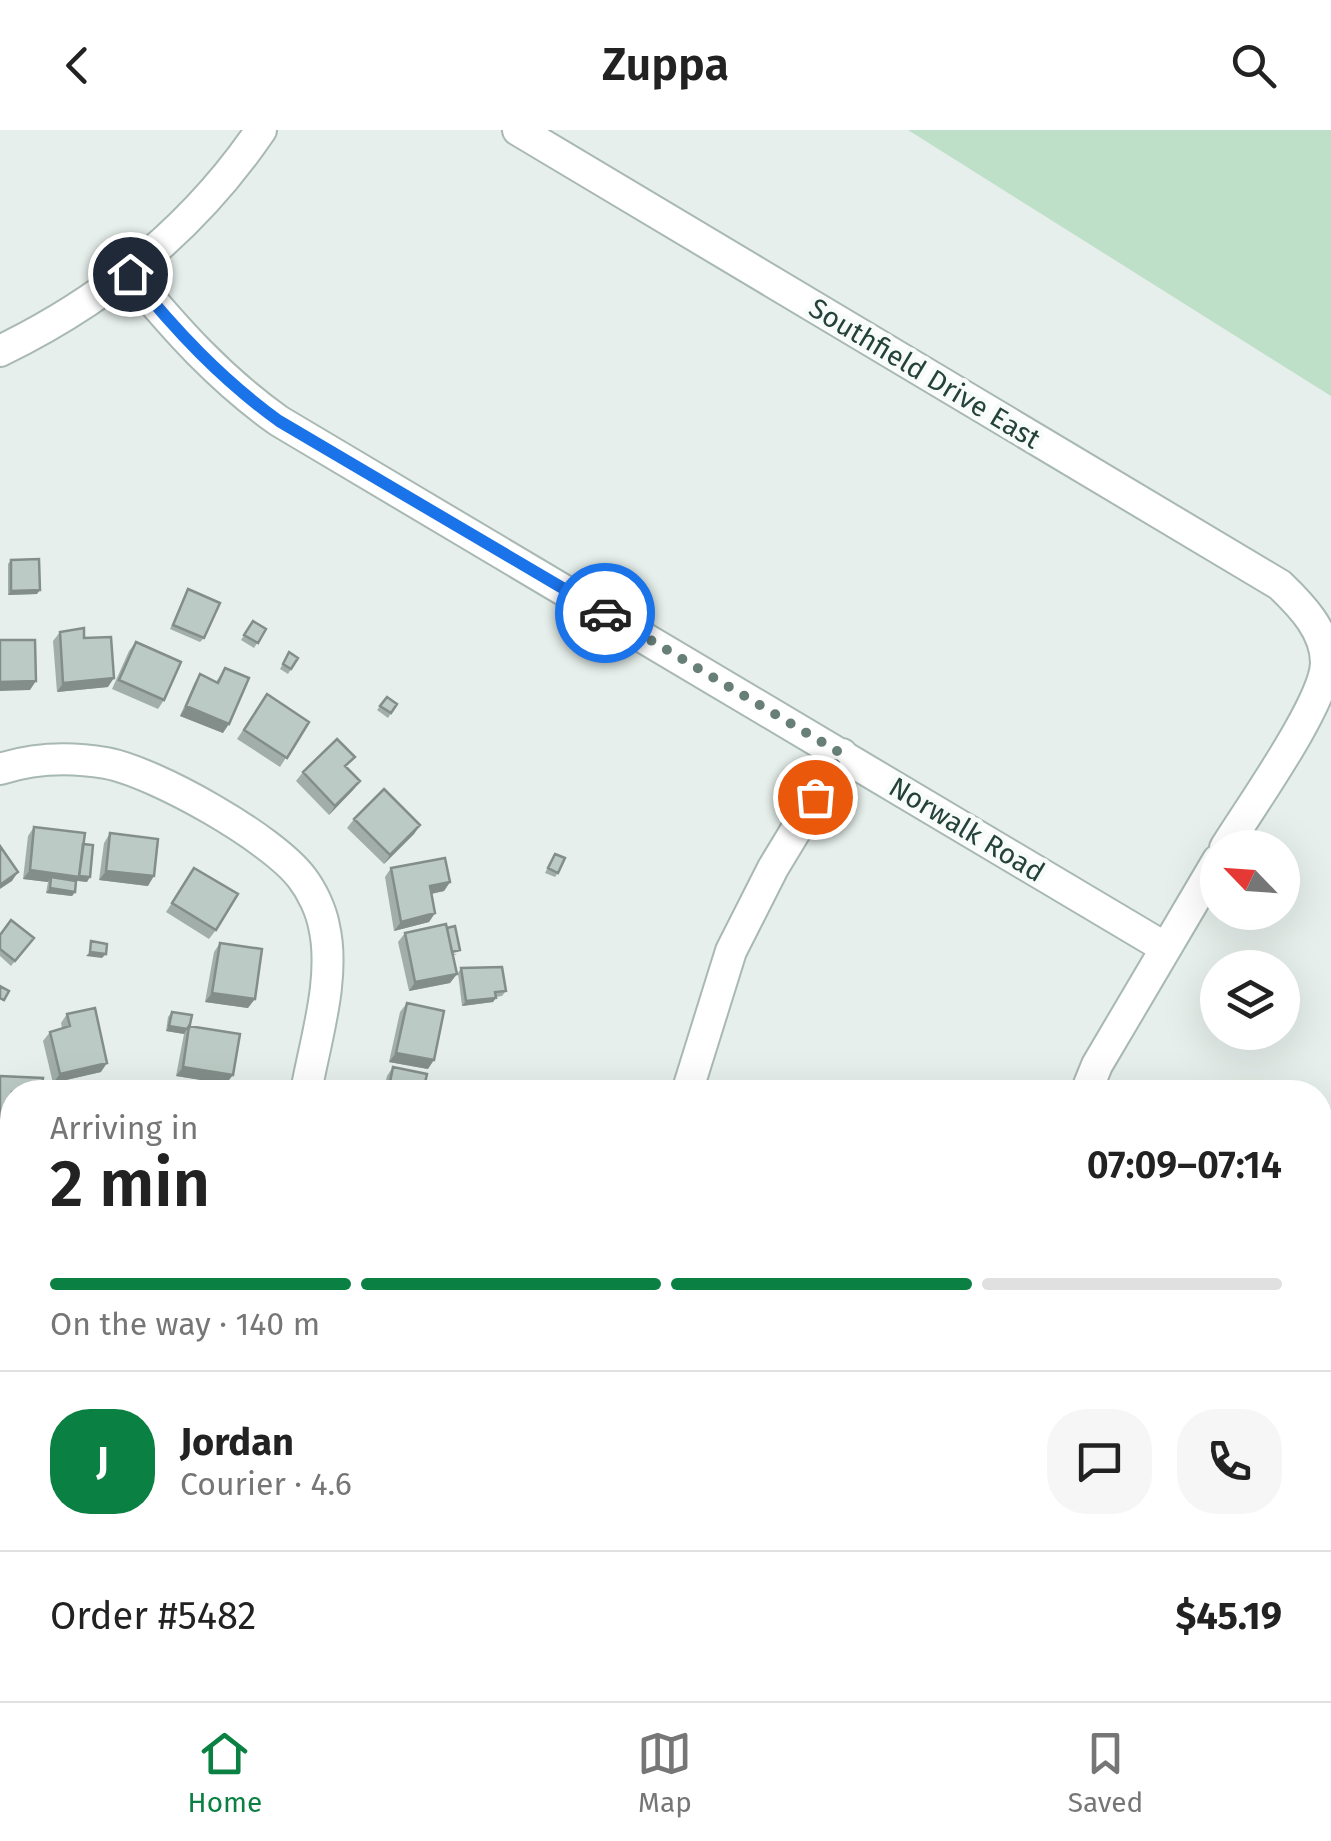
<!DOCTYPE html>
<meta charset="utf-8">
<style>
body{margin:0;font-family:"Fira Sans",sans-serif;background:#f6f6f6;color:#222;height:100vh;display:flex;flex-direction:column;font-size:38px;white-space:nowrap}
*{box-sizing:border-box;margin:0}
p{font-size:32px;color:#767676}
.icon{flex:none;width:55px;height:55px;fill:none;stroke:currentColor;stroke-width:2;stroke-linecap:round;stroke-linejoin:round}
.map{position:relative;flex:1;overflow:hidden}
.details{position:absolute;left:0px;top:950px;width:1332px;height:622px;display:flex;flex-direction:column;background:#fff;border-radius:40px 40px 0 0;box-shadow:0 10px 40px #0002}
.details>*{flex:none}
.needle{width:65px;rotate:295deg}
.controls{position:absolute;left:1200px;top:700px;display:grid;gap:20px}
.controls a{display:grid;place-items:center;width:100px;height:100px;border-radius:50%;background:#fff;box-shadow:0 10px 40px #0002;font-size:50px}
.pin{position:absolute;display:grid;place-items:center;width:85px;height:85px;color:#fff;margin:-42px;border:5px solid #fff;border-radius:50%;box-shadow:0 2px 10px #0007}
.courier{position:absolute;display:grid;place-items:center;width:100px;height:100px;margin:-50px;border:8px solid #1a73e8;border-radius:50%;background:#fff;color:#222;box-shadow:0 2px 12px #0007}
.head em{font-style:normal;font-weight:600}
.head div{display:flex;flex-direction:column-reverse}
.head{display:flex;align-items:center;justify-content:space-between;height:170px;padding:0 50px}
h1{font-size:65px;font-weight:600;line-height:75px}
.bar{display:grid;grid-template-columns:repeat(4,1fr);gap:15px 10px;align-content:center;height:120px;padding:0 50px}
.bar i{height:12px;border-radius:8px;background:#e0e0e0}
.bar .on{background:#0b8043}
.bar p{grid-column:span 4}
.line{display:flex;align-items:center;gap:25px;padding:0 50px;border-top:2px solid #e0e0e0}
.line div{flex:1}
.round{display:grid;place-items:center;flex:none;width:105px;height:105px;border-radius:40px;background:#f6f6f6}
header{display:flex;justify-content:space-between;align-items:center;height:130px;padding:0 50px;background:#fff;font-size:45px;font-weight:600}
.dock{display:flex;justify-content:space-around;align-items:center;height:140px;border-top:2px solid #e0e0e0;background:#fff;font-size:28px;color:#767676}
.dock a{display:grid;justify-items:center;gap:5px}
.dock .on{color:#0b8043}
.map>svg:first-child{display:block}
.built{fill:#d4dfda}
.green{fill:#bfe0c8}
.lines{fill:none;stroke-linecap:round;stroke-linejoin:round}
.minor-casing{stroke:#a8b8b2;stroke-width:34}
.minor{stroke:#fff;stroke-width:30}
.wall{fill:#a1aea9}
.shaded-wall{fill:#838d89}
.building{fill:#bbcac4;stroke:#838d89;stroke-width:2.5}
.done{stroke:#687f78;stroke-width:10;stroke-dasharray:0 18}
.route{stroke:#1a73e8;stroke-width:12}
.labels{text-anchor:middle;stroke-width:9;stroke-linejoin:round;paint-order:stroke}
.street-label{font-size:28px;fill:#24423a;stroke:#f7fbf9}
</style>
<header><svg class="icon" aria-label="back" viewBox="0 0 24 24"><path d="M15 5l-7 7 7 7"/></svg>Zuppa<svg class="icon" aria-label="search" viewBox="0 0 24 24"><circle cx="10" cy="10" r="6"/><path d="M15 15l6 6"/></svg></header>
<div class="map">
<svg width="1331" height="1571" viewBox="0 0 1331 1571">
<rect width="100%" height="100%" fill="#e6efeb"/>
<!-- built -->
<path class="built" d="M1331 1383V1571H565L645 1560H1320V1386Z"/>
<!-- green -->
<path class="green" d="M908 0H1331V266Z
M1331 990V1383L1320 1386V1012Z"/>
<g class="lines">
<defs>
<path id="minor" d="M518 0 1280 455C1302 476 1326 501 1326 533 1325 573 1249 679 1225 718
M130 144C176 200 220 249 279 291L1164 817
M0 221C105 170 195 97 261 0
M0 639C34 628 71 627 106 633 155 642 272 708 302 748 312 761 321 780 324 796 336 848 315 911 306 962
M687 962 731 821 773 738 842 624
M1086 962 1097 935 1218 730
M0 1410H12"/>
</defs>
<!-- minor casing -->
<use href="#minor" class="minor-casing"/>
<!-- minor -->
<use href="#minor" class="minor"/>
</g>
<!-- wall -->
<path class="wall" d="M11 430 37 464 8 465V434Z
M188 459 204 508 200 512 170 499Z
M253 491 266 499 254 518 241 510Z
M60 502 84 508 108 557 57 562 53 511Z
M136 512 164 570 158 579 112 559 129 521Z
M289 522 298 528 288 544 280 539Z
M225 538 223 603 180 586 194 554 200 544 216 552Z
M267 564 309 592 280 637 237 609Z
M387 567 397 574 388 588 377 580Z
M347 638 360 651 353 660 329 685 296 651 303 642Z
M354 689 420 695 414 704 384 734 347 698Z
M34 697 83 714 87 752 77 751 75 762 72 766 46 763 48 752 23 749 28 706Z
M110 703 148 756 99 750 104 713Z
M555 724 558 743 555 747 545 743Z
M194 738 216 800 209 809 166 782Z
M391 738 450 752 444 761 432 764 435 783 429 792 394 801 385 747Z
M405 803 457 825H453L457 844 450 853 409 861 398 812Z
M0 805 34 808 11 836 0 826Z
M220 813 248 878 205 872 214 822Z
M461 838 506 861 502 866 496 867 493 872 462 876 458 843Z
M407 873 428 939 389 932 400 882Z
M172 882 190 896 226 954 176 946 184 904 166 901 168 887Z
M67 884 101 942 53 953 43 911 50 902 62 898 61 893Z
M393 937 423 962H383L387 946Z"/>
<!-- shaded-wall -->
<path class="shaded-wall" d="M40 460 37 464 8 465 11 461Z
M114 548 108 557 57 562 63 553Z
M36 551 30 560 0 561V552Z
M186 576 229 594 223 603 180 586Z
M360 651 353 660 329 685 335 676Z
M420 695 414 704 384 734 390 725Z
M30 740 90 747 87 752 51 747 48 752 23 749Z
M106 741 154 746 148 756 99 750Z
M18 742 12 751 0 759V755Z
M450 752 444 761 424 765 430 756Z
M50 758 75 762 72 766 46 763Z
M435 783 429 792 394 801 401 792Z
M90 822 106 824 102 828 86 826Z
M457 844 450 853 409 861 415 852Z
M212 863 255 869 248 878 205 872Z
M496 868 493 872 462 876 466 871Z
M169 896 187 899 184 904 166 901Z
M396 923 434 930 428 939 389 932Z
M107 933 101 942 53 953 60 944Z
M183 937 233 945 226 954 176 946Z
M0 1011 12 1012V1021H0Z
M0 1083H12V1092H0Z
M4 1229 12 1230V1232L11 1235 1 1234Z
M12 1335V1344L0 1345V1336Z"/>
<!-- building -->
<path class="building" d="M39 429 40 460 11 461V430Z
M188 459 220 473 204 508 173 495Z
M253 491 266 499 258 513 244 505Z
M84 498V508L111 507 114 548 63 553 60 502Z
M0 510H35L36 551 0 552Z
M136 512 181 532 164 570 119 550Z
M289 522 298 528 291 539 283 534Z
M225 538 249 548 229 594 186 576 200 544 218 553Z
M267 564 309 592 287 628 244 600Z
M387 567 397 574 391 583 380 576Z
M337 609 355 627 345 636 360 651 335 676 303 642Z
M384 659 420 695 390 725 354 689Z
M34 697 85 703 79 747 30 740Z
M110 703 158 709 154 746 106 741Z
M83 714 93 715 90 747 79 746Z
M0 716 18 742 0 755Z
M555 724 565 728 558 743 548 738Z
M445 728 450 752 430 756 435 783 401 792 391 738Z
M194 738 238 764 216 800 172 773Z
M51 747 76 751 75 762 50 758Z
M11 790 34 808 15 831 0 819V805Z
M446 794 457 844 415 852 405 803Z
M455 796 460 820 452 822 447 798Z
M91 811 107 814 106 824 90 822Z
M220 813 262 819 255 869 212 863Z
M502 837 506 861 495 862 496 868 466 871 461 838Z
M0 856 9 861 4 870 0 868Z
M407 873 444 881 434 930 396 923Z
M95 878 107 933 60 944 50 902 70 896 67 884Z
M172 882 192 885 189 899V896L187 899 169 896Z
M189 896 240 904 233 945 183 937Z
M393 937 427 944 423 962H388Z
M0 946 43 948 41 962H12V1012L0 1011Z
M0 1033H12V1083H0Z
M6 1217 12 1218V1230L4 1229Z
M0 1290H12V1335L0 1336Z"/>
<g class="lines">
<!-- done -->
<path class="done" d="M605 483 842 624 815 667"/>
<!-- route -->
<path class="route" d="M130 144C175 200 221 249 279 291L605 483"/>
</g>
<g class="labels">
<!-- street labels -->
<g class="street-label">
<text transform="translate(925 243) rotate(31)" y="10">Southfield Drive East</text>
<text transform="translate(967 699) rotate(31)" y="10">Norwalk Road</text>
</g>
</g>
</svg>
<div class="controls">
<a><svg class="needle" viewBox="-14 -14 28 28"><path d="M0-13l5 13h-10z" fill="#e53935"/><path d="M0 13l5-13h-10z" fill="#767676"/></svg></a>
<a><svg class="icon" aria-label="layers" viewBox="0 0 24 24"><path d="M12 4l9 5-9 5-9-5zM3 14l9 5 9-5"/></svg></a>
</div>
<div class="pin" style="left:815px;top:667px;background:#ea580c"><svg class="icon" aria-label="bag" viewBox="0 0 24 24"><path d="M5 8h14l-1 12H6zM9 8a3 3 0 0 1 6 0"/></svg></div>
<div class="pin" style="left:130px;top:144px;background:#1f2937"><svg class="icon" aria-label="home" viewBox="0 0 24 24"><path d="M3 11l9-7 9 7M6 9v11h12V9"/></svg></div>
<div class="courier" style="left:605px;top:483px"><svg class="icon" aria-label="car" viewBox="0 0 24 24"><path d="M5 17H2v-5l4-1 3-4h7l3 4 3 1v5h-3M9 17h6M6 11h13"/><circle cx="7" cy="17" r="2"/><circle cx="17" cy="17" r="2"/></svg></div>
<section class="details">
<div class="head"><div><h1>2 min</h1><p>Arriving in</p></div><em>07:09–07:14</em></div>
<div class="bar"><i class="on"></i><i class="on"></i><i class="on"></i><i></i><p>On the way · 140 m</p></div>
<div class="line" style="height:180px"><b class="round" style="background:#0b8043;color:#fff">J</b><div><b>Jordan</b><p>Courier · 4.6</p></div><a class="round"><svg class="icon" aria-label="chat" viewBox="0 0 24 24"><path d="M4 5h16v11H9l-5 4z"/></svg></a><a class="round"><svg class="icon" aria-label="phone" viewBox="0 0 24 24"><path d="M5 4h4l2 5-3 2q2 4 5 5l2-3 5 2v4C11 20 4 13 5 4z"/></svg></a></div>
<div class="line" style="height:130px"><div>Order #5482</div><b>$45.19</b></div>
</section>
</div>
<nav class="dock">
<a class="on"><svg class="icon" aria-label="home" viewBox="0 0 24 24"><path d="M3 11l9-7 9 7M6 9v11h12V9"/></svg>Home</a>
<a><svg class="icon" aria-label="map" viewBox="0 0 24 24"><path d="M3 6l6-2 6 2 6-2v14l-6 2-6-2-6 2zM9 4v14M15 6v14"/></svg>Map</a>
<a><svg class="icon" aria-label="saved" viewBox="0 0 24 24"><path d="M7 4h10v16l-5-4-5 4z"/></svg>Saved</a>
</nav>
